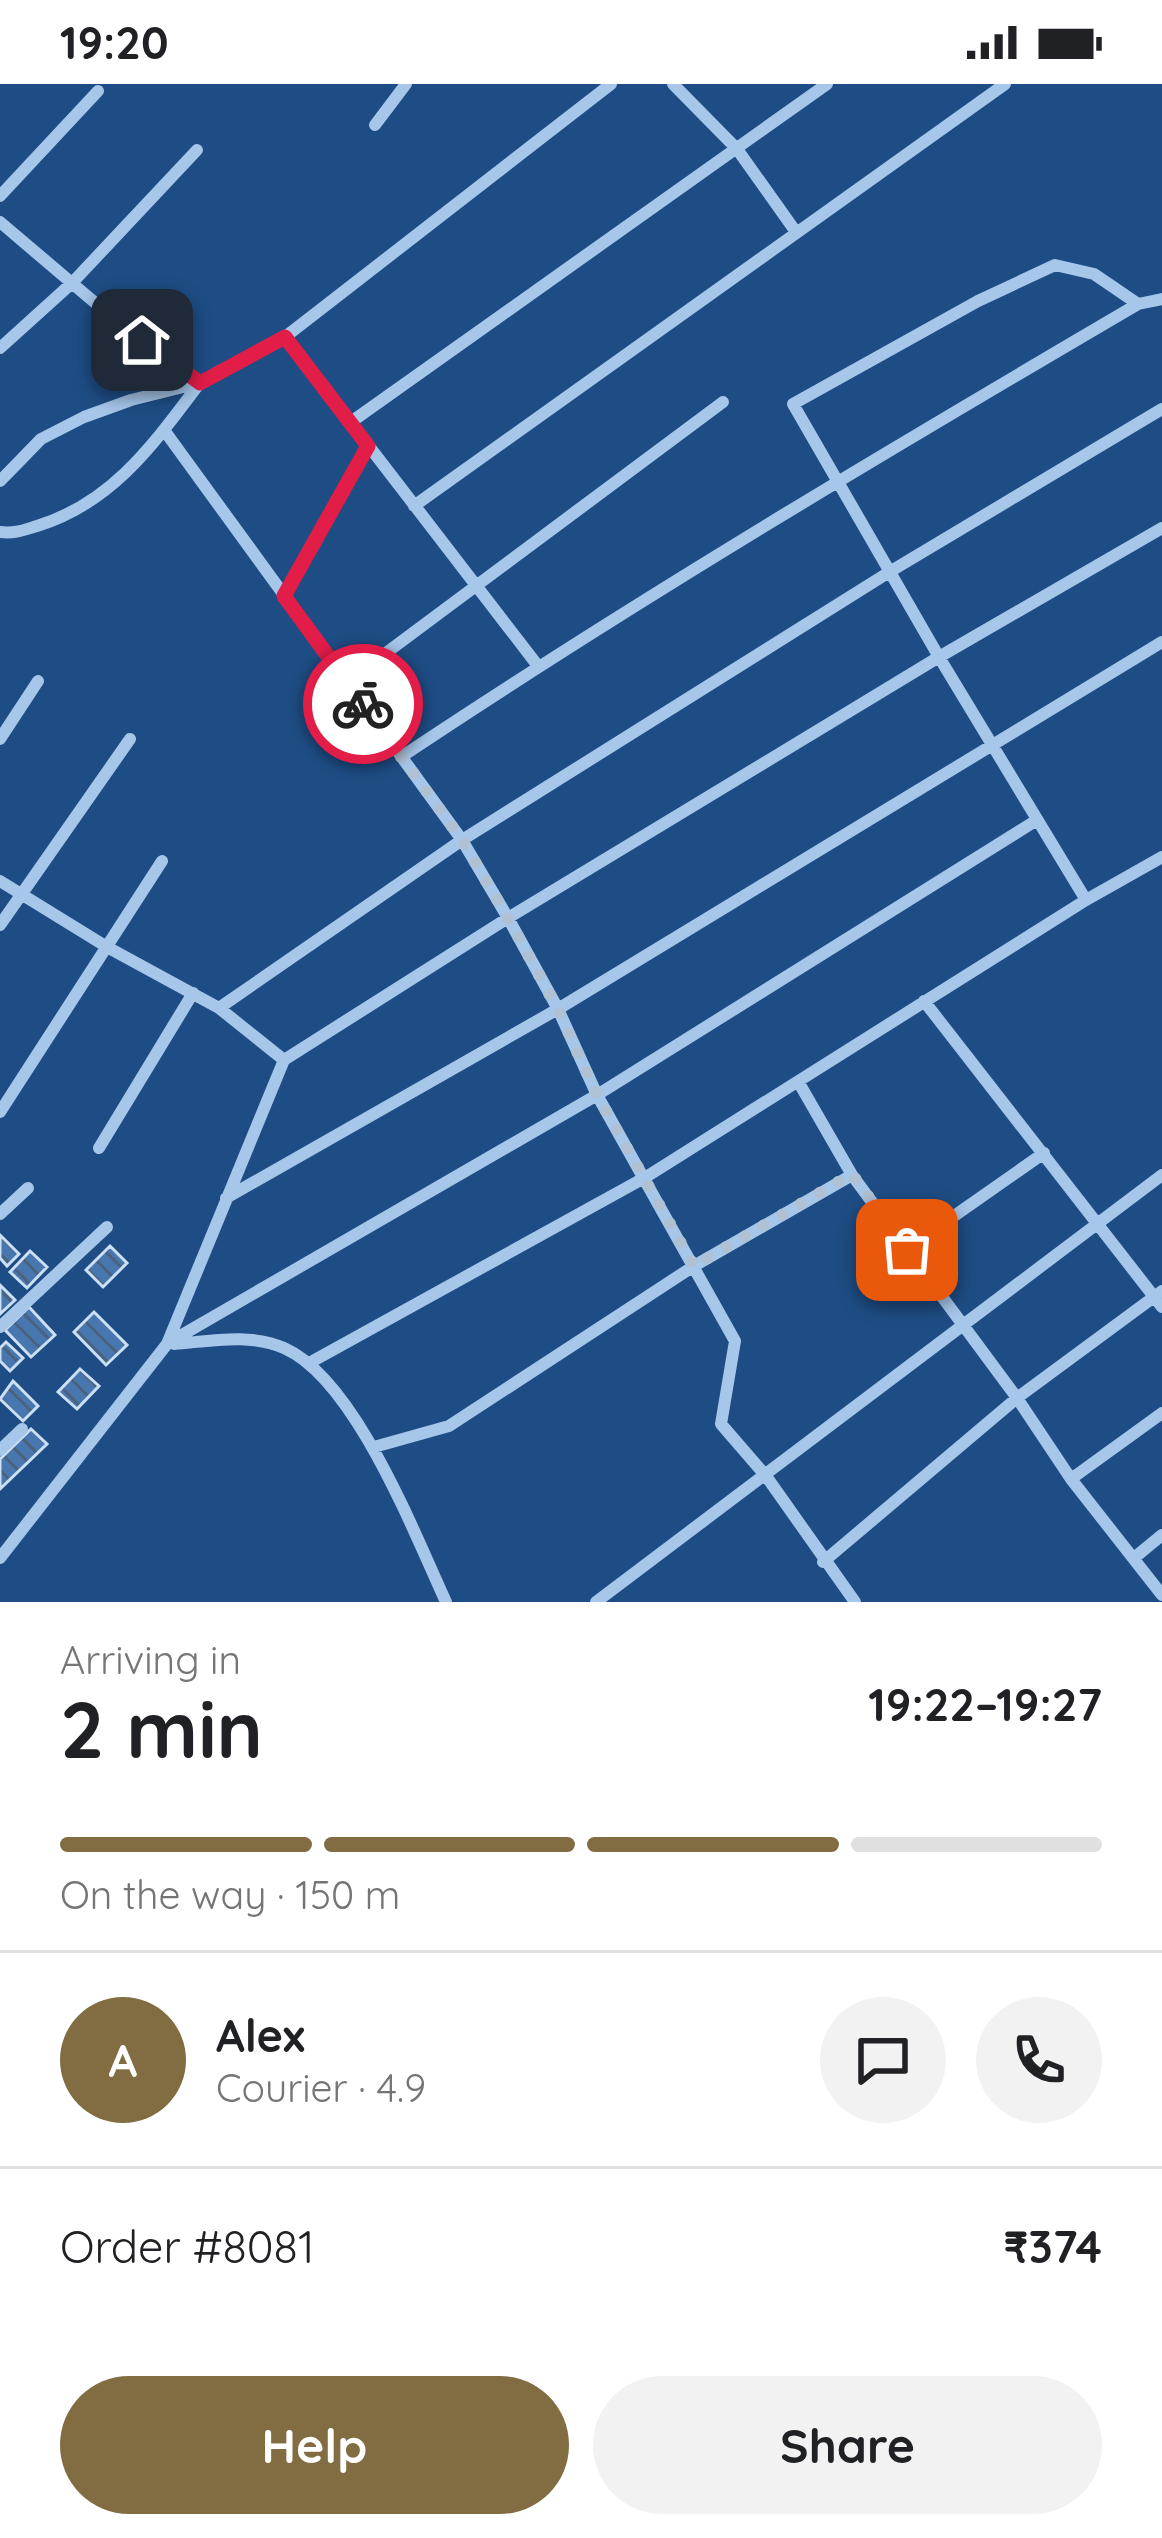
<!DOCTYPE html>
<meta charset="utf-8">
<style>
body{margin:0;font-family:Quicksand,sans-serif;background:#f2f2f2;color:#202124;height:100vh;display:flex;flex-direction:column;font-size:45px;white-space:nowrap}
*{box-sizing:border-box;margin:0}
p{font-size:39px;color:#757577}
.icon{flex:none;width:66px;height:66px;fill:none;stroke:currentColor;stroke-width:2;stroke-linecap:round;stroke-linejoin:round}
.map{position:relative;height:1518px;overflow:hidden}
.sheet{display:flex;flex-direction:column;background:#fff;flex:1}
.sheet>*{flex:none}
.pin{position:absolute;display:grid;place-items:center;width:102px;height:102px;color:#fff;margin:-51px;border-radius:24px;box-shadow:0 6px 18px #0006}
.courier{position:absolute;display:grid;place-items:center;width:120px;height:120px;margin:-60px;border:9px solid #e11d48;border-radius:50%;background:#fff;color:#222;box-shadow:0 3px 15px #0007}
.summary em{font-style:normal;font-weight:800}
.summary div{display:flex;flex-direction:column-reverse}
.summary{display:flex;align-items:center;justify-content:space-between;height:204px;padding:0 60px}
h1{font-size:78px;font-weight:800;line-height:90px}
.bar{display:grid;grid-template-columns:repeat(4,1fr);gap:18px 12px;align-content:center;height:144px;padding:0 60px}
.bar i{height:15px;border-radius:9px;background:#e0e0e0}
.bar .on{background:#826d42}
.bar p{grid-column:span 4}
.line{display:flex;align-items:center;gap:30px;padding:0 60px;border-top:3px solid #e0e0e0}
.line div{flex:1}
.round{display:grid;place-items:center;flex:none;width:126px;height:126px;border-radius:63px;background:#f2f2f2}
.action{display:flex;gap:24px;margin-top:auto;padding:24px 60px}
.action a{flex:1;height:138px;border-radius:72px;background:#826d42;color:#fff;font-size:48px;font-weight:800;line-height:138px;text-align:center}
.action a+a{background:#f2f2f2;color:#202124}
.status{display:flex;justify-content:space-between;align-items:center;height:84px;padding:0 60px;background:#fff;direction:ltr}
.status svg{height:33px;fill:currentColor}
.map>svg:first-child{display:block}
.building{fill:url(#building-back-hatch);stroke:#cbe0f7;stroke-width:3}
.lines{fill:none;stroke-linecap:round;stroke-linejoin:round}
.minor{stroke:#a6c6ea;stroke-width:12}
.done{stroke:#b0c1d4;stroke-width:12;stroke-dasharray:0 21.6}
.route{stroke:#e11d48;stroke-width:15}
</style>
<div class="status"><b>19:20</b><svg viewBox="0 0 49 12"><path d="M0 12V9h3v3zM5 12V6h3v6zM10 12V3h3v9zM15 12V0h3v12zM26 1h20v11H26zM47 4h2v5h-2z"/></svg></div>
<div class="map">
<svg width="1162" height="1518" viewBox="0 0 1162 1518">
<defs>
<pattern id="building-back-hatch" width="6" height="6" patternUnits="userSpaceOnUse" patternTransform="scale(3)"><rect width="6" height="6" fill="#4777ae"/><path d="M-1 5l2 2M0 0l6 6M5-1l2 2" fill="none" stroke="#4a627d"/></pattern>
</defs>
<rect width="100%" height="100%" fill="#1e4d85"/>
<!-- building -->
<path class="building" d="M0 1151 19 1170 7 1182 0 1174Z
M110 1162 127 1179 103 1203 86 1186Z
M30 1167 47 1183 27 1204 10 1188Z
M0 1201 15 1216 0 1230Z
M29 1223 55 1251 31 1273 5 1246Z
M94 1228 127 1261 106 1281 74 1248Z
M6 1258 23 1274 10 1287 0 1277V1264Z
M80 1285 99 1302 77 1325 58 1308Z
M13 1297 38 1322 23 1337 0 1315Z
M31 1345 47 1360 0 1405V1375Z"/>
<g class="lines">
<!-- minor -->
<path class="minor" d="M673 0 737 65 796 148
M375 41 406 0
M0 112 98 7
M0 138 113 234 199 299
M285 253 538 582
M0 264 72 199 197 66
M351 338 827 0
M164 346 462 756 508 834 558 925 597 1011 735 1257 721 1340 766 1392 855 1518
M0 397 41 355 84 333 131 316 199 299 285 253 611 0
M414 422 1005 0
M0 448C14 450 24 446 37 442 112 419 153 361 199 300
M284 512 368 361
M347 598 723 318
M0 655 38 597
M401 673C641 513 889 366 1138 220
M0 797 107 863 219 924 284 976
M1086 816 939 573 793 320 978 217 1055 181 1094 190 1138 220 1162 215
M0 841 130 655
M924 917 1162 1223
M219 924 462 756 891 487 1162 325
M799 999 852 1091 1017 1314 1071 1395 1162 1511
M0 1028 162 777
M99 1064 193 909
M226 1114 558 925 1162 558
M0 1130 28 1104
M907 1165 1044 1069
M0 1243 107 1143
M168 1259 597 1011 1037 736
M174 1260C211 1257 250 1249 284 1264 355 1295 414 1449 446 1518
M311 1278 646 1093 1086 816 1162 773
M374 1363 449 1342 694 1182 852 1091
M0 1366 22 1345
M1071 1395 1162 1329
M0 1474 167 1260 284 976 508 834 939 573 1162 444
M1134 1474 1162 1451
M823 1478 1017 1314 1162 1207
M596 1518 1162 1091"/>
</g>
<g class="lines">
<!-- done -->
<path class="done" d="M363 620 462 756 508 834 558 926 597 1011 694 1182 852 1090 907 1166"/>
<!-- route -->
<path class="route" d="M142 256 200 299 285 253 368 362 284 512 363 620"/>
</g>
</svg>
<div class="pin" style="left:907px;top:1166px;background:#ea580c"><svg class="icon" aria-label="bag" viewBox="0 0 24 24"><path d="M5 8h14l-1 12H6zM9 8a3 3 0 0 1 6 0"/></svg></div>
<div class="pin" style="left:142px;top:256px;background:#1f2937"><svg class="icon" aria-label="home" viewBox="0 0 24 24"><path d="M3 11l9-7 9 7M6 9v11h12V9"/></svg></div>
<div class="courier" style="left:363px;top:620px"><svg class="icon" aria-label="bike" viewBox="0 0 24 24"><circle cx="6" cy="16" r="4"/><circle cx="18" cy="16" r="4"/><path d="M6 16l4-8h5l3 8M10 8l3 8H6M13 5h3"/></svg></div>
</div>
<section class="sheet">
<div class="summary"><div><h1>2 min</h1><p>Arriving in</p></div><em>19:22–19:27</em></div>
<div class="bar"><i class="on"></i><i class="on"></i><i class="on"></i><i></i><p>On the way · 150 m</p></div>
<div class="line" style="height:216px"><b class="round" style="background:#826d42;color:#fff">A</b><div><b>Alex</b><p>Courier · 4.9</p></div><a class="round"><svg class="icon" aria-label="chat" viewBox="0 0 24 24"><path d="M4 5h16v11H9l-5 4z"/></svg></a><a class="round"><svg class="icon" aria-label="phone" viewBox="0 0 24 24"><path d="M5 4h4l2 5-3 2q2 4 5 5l2-3 5 2v4C11 20 4 13 5 4z"/></svg></a></div>
<div class="line" style="height:156px"><div>Order #8081</div><b>₹374</b></div>
<div class="action"><a>Help</a><a>Share</a></div>
</section>
